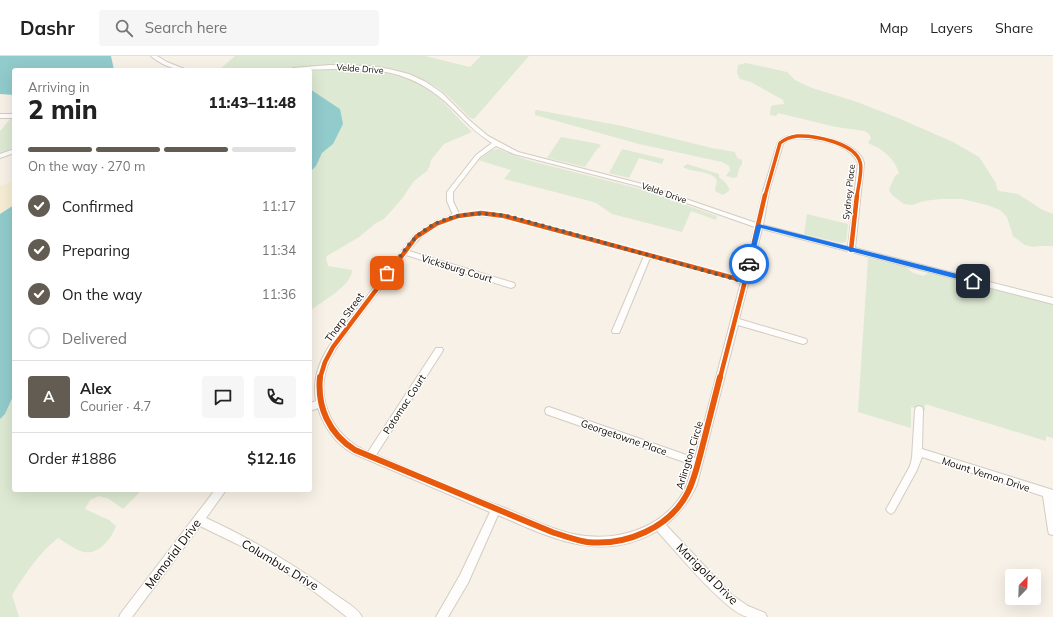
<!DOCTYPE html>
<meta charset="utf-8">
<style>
body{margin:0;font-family:Mulish,sans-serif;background:#f6f6f6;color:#222;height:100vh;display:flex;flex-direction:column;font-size:15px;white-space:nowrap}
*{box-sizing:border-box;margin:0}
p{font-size:13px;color:#767676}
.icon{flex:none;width:22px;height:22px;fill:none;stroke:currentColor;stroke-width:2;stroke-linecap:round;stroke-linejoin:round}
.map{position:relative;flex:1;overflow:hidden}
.panel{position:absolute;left:12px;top:12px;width:300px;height:424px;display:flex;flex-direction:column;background:#fff;border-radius:4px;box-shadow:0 4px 16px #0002}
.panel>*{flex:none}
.needle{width:26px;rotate:23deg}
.controls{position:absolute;left:1005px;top:513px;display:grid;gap:8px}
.controls a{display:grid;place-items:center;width:36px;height:36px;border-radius:4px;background:#fff;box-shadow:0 4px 16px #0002;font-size:20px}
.pin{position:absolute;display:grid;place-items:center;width:34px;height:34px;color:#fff;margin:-17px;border-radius:8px;box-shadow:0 2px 6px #0006}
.courier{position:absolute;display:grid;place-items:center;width:40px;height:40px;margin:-20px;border:3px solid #1a73e8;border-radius:50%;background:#fff;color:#222;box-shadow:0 1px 5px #0007}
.summary em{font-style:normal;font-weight:800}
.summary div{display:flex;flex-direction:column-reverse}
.summary{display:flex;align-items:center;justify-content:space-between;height:68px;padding:0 16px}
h1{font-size:26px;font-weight:800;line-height:30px}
.bar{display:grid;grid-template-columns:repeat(4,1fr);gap:6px 4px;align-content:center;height:48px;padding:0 16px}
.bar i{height:5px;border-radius:3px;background:#e0e0e0}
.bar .on{background:#625c53}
.bar p{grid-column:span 4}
.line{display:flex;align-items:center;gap:10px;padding:0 16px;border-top:1px solid #e0e0e0}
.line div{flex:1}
.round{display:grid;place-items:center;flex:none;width:42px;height:42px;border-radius:4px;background:#f6f6f6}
ol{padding:0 16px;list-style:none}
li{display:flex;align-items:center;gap:12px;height:44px}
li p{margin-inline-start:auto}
li .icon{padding:4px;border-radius:50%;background:#625c53;color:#fff;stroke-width:4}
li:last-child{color:#767676}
li i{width:22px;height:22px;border:2px solid #e0e0e0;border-radius:50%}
header{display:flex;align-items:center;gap:24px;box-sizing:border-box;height:56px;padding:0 20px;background:#fff;border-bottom:1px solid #e0e0e0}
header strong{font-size:19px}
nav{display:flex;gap:22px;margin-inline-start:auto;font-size:14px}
.search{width:280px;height:36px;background:#f6f6f6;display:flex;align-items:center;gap:10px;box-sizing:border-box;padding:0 14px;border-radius:4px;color:#767676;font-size:15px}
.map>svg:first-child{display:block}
.green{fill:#dde9d2}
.sand{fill:#f6edd4}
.water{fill:#92cbcc}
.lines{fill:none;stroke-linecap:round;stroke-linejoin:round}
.minor-casing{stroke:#d3ccc3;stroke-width:2}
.minor{fill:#fefdfb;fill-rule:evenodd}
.cycleway-far2-casing{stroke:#fff;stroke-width:5.5}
.cycleway-far1-casing{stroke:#fff;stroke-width:7}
.cycleway-casing{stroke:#fff;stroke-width:8}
.cycleway-far2{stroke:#e8590c;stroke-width:3.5}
.cycleway-far1{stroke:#e8590c;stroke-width:4.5}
.cycleway{stroke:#e8590c;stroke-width:6}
.route{fill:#1a73e8}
.done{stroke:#625c53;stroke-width:4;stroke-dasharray:0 7.2}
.labels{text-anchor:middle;stroke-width:3;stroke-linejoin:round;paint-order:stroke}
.far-street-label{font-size:9px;fill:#120b03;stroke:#fff}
.street-label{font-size:10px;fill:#120b03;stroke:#fff}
.near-street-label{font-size:12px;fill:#120b03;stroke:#fff}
</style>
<header>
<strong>Dashr</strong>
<div class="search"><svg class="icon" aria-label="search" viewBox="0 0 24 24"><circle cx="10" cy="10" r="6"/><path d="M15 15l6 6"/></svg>Search here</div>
<nav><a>Map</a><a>Layers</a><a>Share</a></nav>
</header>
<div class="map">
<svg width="1053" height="561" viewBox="0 0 1053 561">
<rect width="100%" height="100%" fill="#f8f1e7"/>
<!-- green -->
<path class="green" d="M235 0H425L470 11 481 0H529L474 63 470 62C459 51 449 39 436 31 384 0 326 12 268 14 252 15 236 14 219 14Z
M746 7 787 16 795 24 812 32 857 46 898 62 953 86 979 101 996 127 997 133 999 135 1018 138 1041 153 1053 158V190H1040L1033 191 1025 189 1013 180 1007 161 1000 154 987 149 962 143H940L924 145 912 149 904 148 892 139 889 134 895 120 899 117C894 102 883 93 868 87L871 82 869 78 865 75 836 71 778 57 776 60 770 59 771 50 774 49 784 48 783 44 751 26 740 23 737 17 738 9Z
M343 12C374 14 409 18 434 38 448 49 459 64 472 76L444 88 431 104 430 109 427 115 414 125 401 144 384 163 376 167 359 181 327 200 326 202 328 210 352 214C352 230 322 245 310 255V116L316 110 322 97 333 88 340 53 310 33V14Z
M537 54 622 70 712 92 735 96 737 102 742 104V108L739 113 737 121 734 122 726 120 730 114 729 110 722 106 639 88 535 59V55Z
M11 62H14V92L0 98V75Z
M561 81 599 88 601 90 597 93 585 111 547 102Z
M498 93 527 104 644 134 717 160 716 164 691 155 682 176 612 158 596 147 590 145 504 123 511 114 478 104 492 94Z
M622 93 664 103 662 108 639 102 629 122 609 117Z
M687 108 719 118V121C723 124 730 130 729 135L723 139 715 135 717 124C710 114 693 117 683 111Z
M807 158 848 168 846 186 841 187 804 178Z
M868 202 906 211 913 217 924 220 926 218 929 217 1053 248V382L1046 380V385L925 348V355L911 351V372L858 356Z
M14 338V434H142L123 453 109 443 99 440 90 444 85 453 109 464 116 470C112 482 99 499 84 496 77 495 65 486 58 482 39 497 25 518 12 539L19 561H0V363L5 358Z"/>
<!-- sand -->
<path class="sand" d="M11 126H14V149L0 158V130Z"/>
<!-- water -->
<path class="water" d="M0 0H111L114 14H14V39L0 38Z
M310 33 340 53 343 68 333 88 322 97 316 110 310 116Z
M14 149V338L5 358 0 363V158Z"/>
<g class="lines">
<defs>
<path id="minor" d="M151 0H157L167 6 187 14C174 14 160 8 151 0Z
M330 9 370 10 389 13 409 18 426 26 442 37 469 64 488 80 518 96 642 128 756 167 763 135 778 86C780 84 783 82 786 81 805 75 847 83 860 99 862 101 863 104 864 107L855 192 1053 242V248L762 173 739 263 803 282 806 283 807 285 806 287 803 288 738 269 697 428C690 445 680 457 666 469L732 539 748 550 765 557 767 561C761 561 754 561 748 561 727 558 674 493 657 475 602 508 551 482 498 459L468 527 448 561H436L460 519 490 456 352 397C335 387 324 371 318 352L310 355V347L316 345C312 324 320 303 332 286L414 179 434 166 453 159 447 145V136L476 99 492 87C470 74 457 54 437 39 392 4 343 14 290 14L293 12ZM797 82C818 83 848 86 858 107L848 191 763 169 769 135 783 88 788 84ZM496 90 514 98 638 130 755 171 742 222 504 158 481 155 459 158 453 145V136L480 101ZM469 160H481L504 162 644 200 612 275 613 277H619L620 275 650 202 741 226 695 402 549 351 546 352 545 355 546 358 693 409C690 418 688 427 684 435 662 474 614 487 573 478 546 472 522 458 497 449 456 434 416 416 376 399L442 296 443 294 442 292H436L368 396C334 381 314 345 328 308 334 292 346 279 356 265 373 243 390 221 406 199L511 232 514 231 515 229 514 227 409 195C425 173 442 165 469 160Z
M0 58H14V62H0Z
M14 93V97L0 102V98Z
M919 350 922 351 923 354 922 393 1053 434V479L1049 478 1048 474 1043 440 922 401 917 414 894 456 891 458 888 456 886 453 888 450 910 410 912 402 915 354 916 351Z
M215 434H226L206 462C252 483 295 509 336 539 344 545 358 552 362 561H347L316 537 277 511 237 488 200 470 132 561H119L121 557Z"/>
</defs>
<!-- minor casing -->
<use href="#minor" class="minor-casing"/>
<!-- minor -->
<use href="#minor" class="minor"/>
<defs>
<path id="cycleway-far2" d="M765 140 780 87C785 83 790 81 797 80 814 79 855 87 860 106 863 113 858 131 857 140"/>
<path id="cycleway-far1" d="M851 194 857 139
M745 225 765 139
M320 322 325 306 333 291 416 181 436 168 458 160 481 157 504 160 745 225
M720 322 745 225"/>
<path id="cycleway" d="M320 321C317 351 329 378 355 394L552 476C564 480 575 484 587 486 626 490 670 472 688 436 695 422 698 407 702 392 708 369 714 345 720 321"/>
</defs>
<!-- cycleway-far2 casing -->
<use href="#cycleway-far2" class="cycleway-far2-casing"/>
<!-- cycleway-far1 casing -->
<use href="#cycleway-far1" class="cycleway-far1-casing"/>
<!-- cycleway casing -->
<use href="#cycleway" class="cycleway-casing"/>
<!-- cycleway-far2 -->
<use href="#cycleway-far2" class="cycleway-far2"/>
<!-- cycleway-far1 -->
<use href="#cycleway-far1" class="cycleway-far1"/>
<!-- cycleway -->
<use href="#cycleway" class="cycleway"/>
</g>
<!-- route -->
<path class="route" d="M759 168 973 222 976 225 973 227 761 172 752 208 749 210 747 208 756 170Z"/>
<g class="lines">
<!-- done -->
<path class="done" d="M387 217C397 205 405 192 416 181 442 157 479 154 512 161L745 226 749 208"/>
</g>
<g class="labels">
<!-- far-street labels -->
<g class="far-street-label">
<text transform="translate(360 13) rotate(4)" y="3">Velde Drive</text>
<text transform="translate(849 136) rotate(-84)" y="3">Sydney Place</text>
<text transform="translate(664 137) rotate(19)" y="3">Velde Drive</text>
</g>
<!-- street labels -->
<g class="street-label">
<text transform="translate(457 212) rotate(17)" y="4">Vicksburg Court</text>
<text transform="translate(344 261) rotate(-54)" y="4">Tharp Street</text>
<text transform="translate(404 348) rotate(-57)" y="4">Potomac Court</text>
<text transform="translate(624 381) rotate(19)" y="4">Georgetowne Place</text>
<text transform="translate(689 399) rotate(-73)" y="4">Arlington Circle</text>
<text transform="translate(986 418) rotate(18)" y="4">Mount Vernon Drive</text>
</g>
<!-- near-street labels -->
<g class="near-street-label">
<text transform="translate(173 498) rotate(-53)" y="4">Memorial Drive</text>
<text transform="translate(280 509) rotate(31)" y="4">Columbus Drive</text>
<text transform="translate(707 518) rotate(45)" y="4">Marigold Drive</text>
</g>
</g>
</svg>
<div class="controls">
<a><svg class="needle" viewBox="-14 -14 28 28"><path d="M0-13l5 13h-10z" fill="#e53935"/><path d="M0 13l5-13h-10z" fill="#767676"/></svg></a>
</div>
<div class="pin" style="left:387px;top:217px;background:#ea580c"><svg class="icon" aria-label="bag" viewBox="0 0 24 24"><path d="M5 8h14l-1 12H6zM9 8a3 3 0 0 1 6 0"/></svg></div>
<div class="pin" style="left:973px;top:225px;background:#1f2937"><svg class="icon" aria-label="home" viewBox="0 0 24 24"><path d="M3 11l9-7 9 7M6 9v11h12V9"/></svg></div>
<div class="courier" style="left:749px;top:208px"><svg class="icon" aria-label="car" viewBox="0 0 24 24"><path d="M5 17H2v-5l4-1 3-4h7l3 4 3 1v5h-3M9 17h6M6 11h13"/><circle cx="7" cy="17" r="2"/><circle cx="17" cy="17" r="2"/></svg></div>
<section class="panel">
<div class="summary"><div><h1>2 min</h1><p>Arriving in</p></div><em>11:43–11:48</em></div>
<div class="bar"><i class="on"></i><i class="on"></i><i class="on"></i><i></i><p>On the way · 270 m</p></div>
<ol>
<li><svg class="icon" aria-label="check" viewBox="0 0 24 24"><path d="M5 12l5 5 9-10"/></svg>Confirmed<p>11:17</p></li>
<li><svg class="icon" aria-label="check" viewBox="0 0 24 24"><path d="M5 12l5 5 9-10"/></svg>Preparing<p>11:34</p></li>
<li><svg class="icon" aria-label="check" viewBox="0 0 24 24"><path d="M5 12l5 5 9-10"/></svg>On the way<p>11:36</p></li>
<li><i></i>Delivered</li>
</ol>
<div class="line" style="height:72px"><b class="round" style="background:#625c53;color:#fff">A</b><div><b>Alex</b><p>Courier · 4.7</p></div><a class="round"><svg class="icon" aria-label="chat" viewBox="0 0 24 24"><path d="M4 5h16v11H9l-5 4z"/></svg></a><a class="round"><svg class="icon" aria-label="phone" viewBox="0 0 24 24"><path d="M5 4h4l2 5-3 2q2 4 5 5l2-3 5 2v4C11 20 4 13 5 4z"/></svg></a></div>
<div class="line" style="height:52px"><div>Order #1886</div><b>$12.16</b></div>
</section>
</div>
